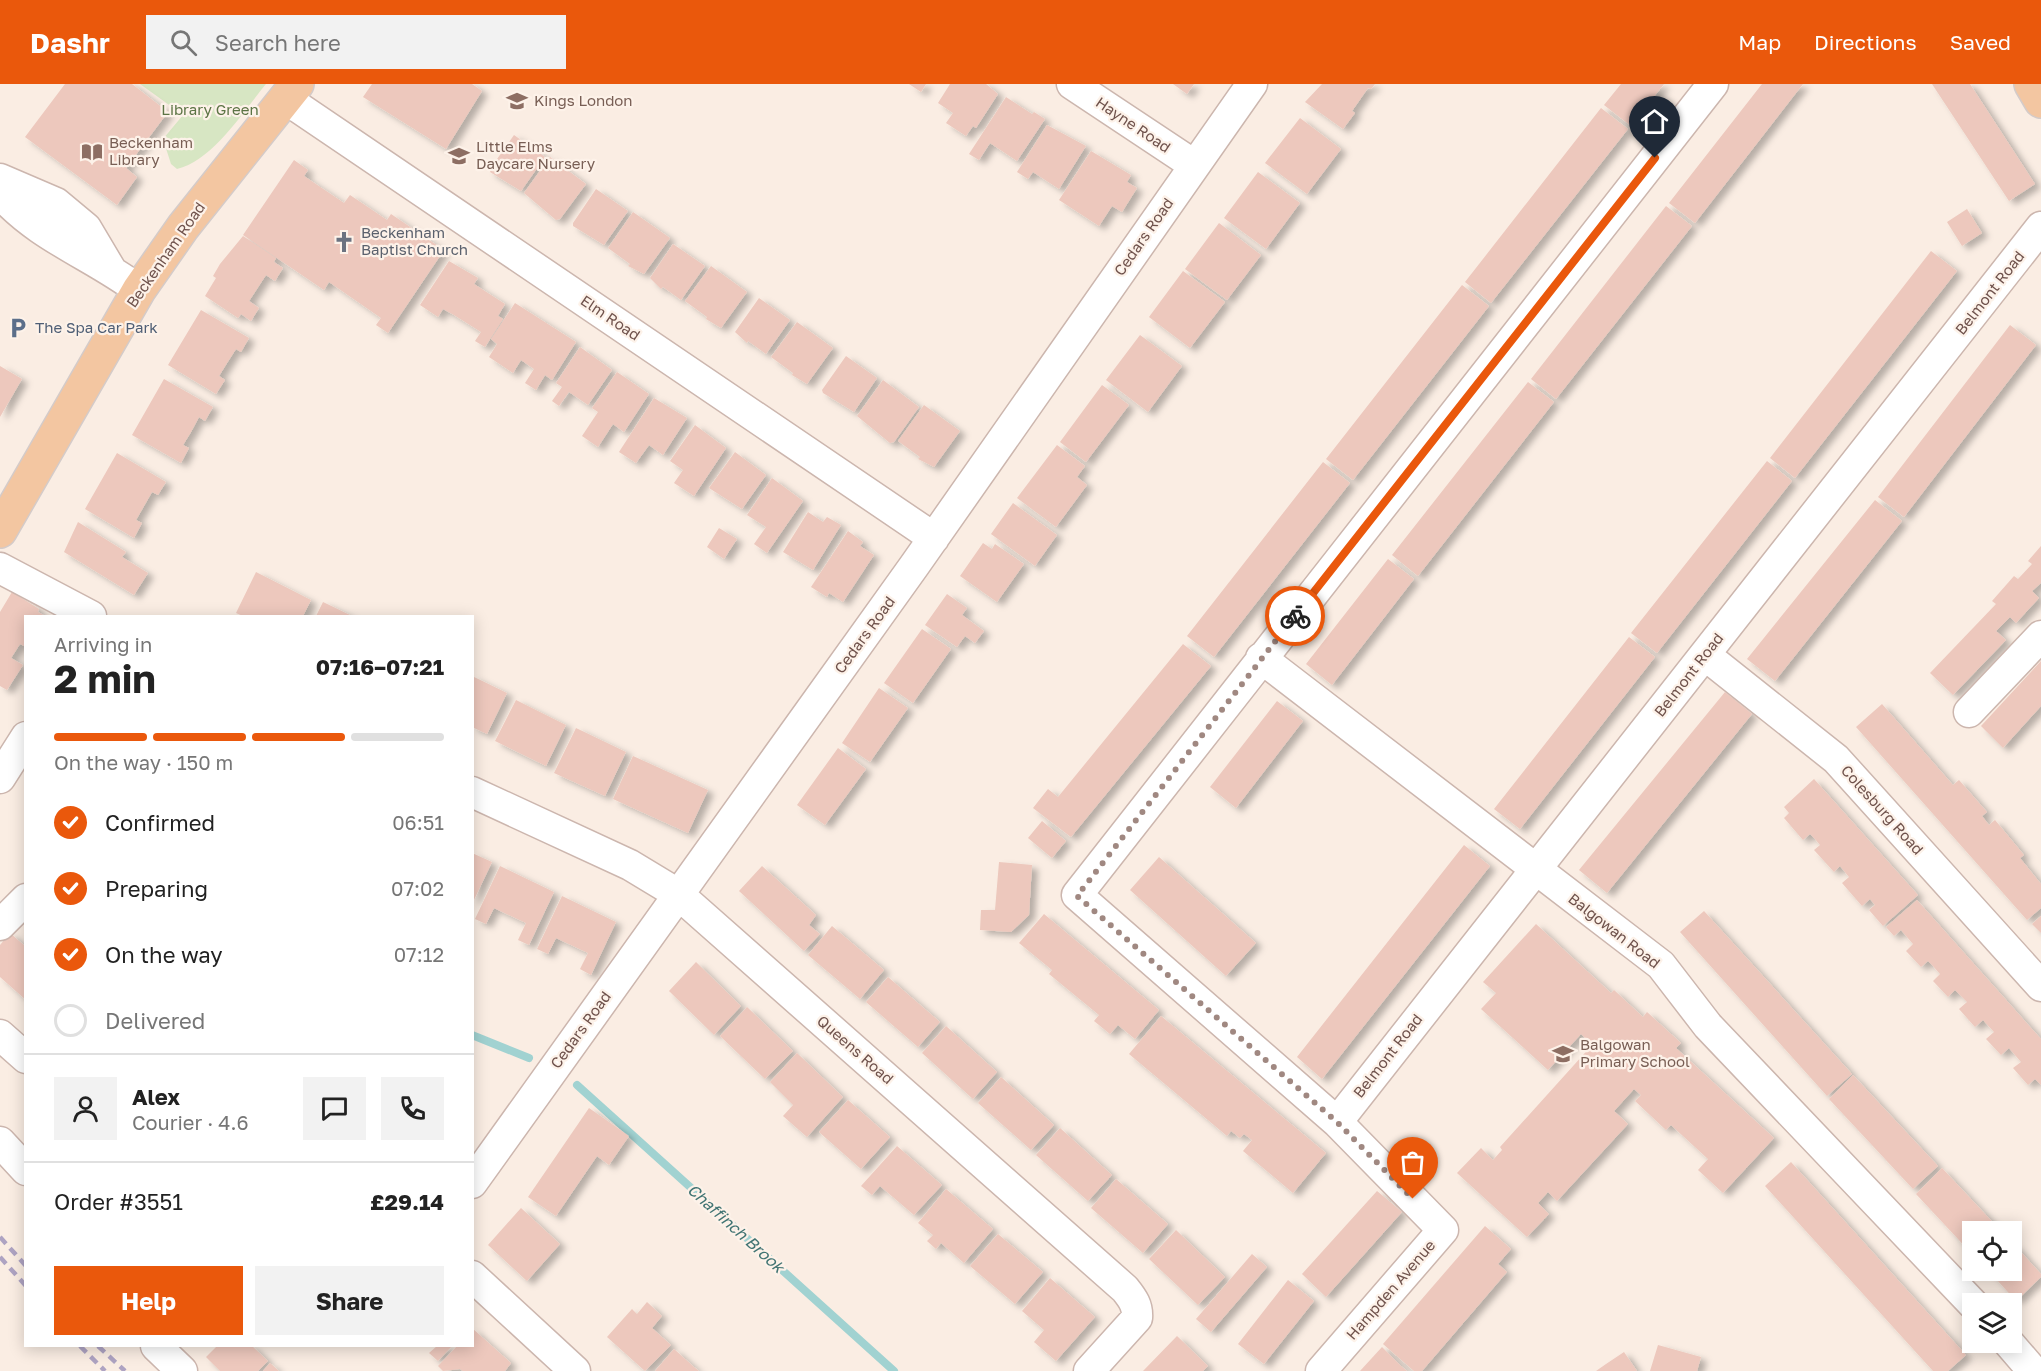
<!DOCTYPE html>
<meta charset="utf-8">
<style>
body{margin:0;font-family:"Golos Text",sans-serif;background:#f2f2f2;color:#222;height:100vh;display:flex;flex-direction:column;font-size:22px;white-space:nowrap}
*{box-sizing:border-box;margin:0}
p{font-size:20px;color:#767676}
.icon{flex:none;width:33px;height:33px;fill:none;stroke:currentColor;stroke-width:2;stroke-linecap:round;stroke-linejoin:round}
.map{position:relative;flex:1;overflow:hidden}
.sheet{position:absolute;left:24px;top:531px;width:450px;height:732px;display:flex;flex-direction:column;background:#fff;border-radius:0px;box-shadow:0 3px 15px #0003}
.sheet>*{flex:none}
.controls{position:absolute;left:1962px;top:1137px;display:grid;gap:12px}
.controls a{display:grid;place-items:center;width:60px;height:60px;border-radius:0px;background:#fff;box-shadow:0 3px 15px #0003;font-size:30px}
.pin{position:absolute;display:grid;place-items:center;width:51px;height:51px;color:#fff;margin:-62px -26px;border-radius:50% 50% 50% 0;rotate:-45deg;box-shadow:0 0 6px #0007}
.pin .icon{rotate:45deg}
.courier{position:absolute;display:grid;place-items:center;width:60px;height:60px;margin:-30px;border:4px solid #ea580c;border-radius:50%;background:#fff;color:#222;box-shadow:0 2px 8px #0007}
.summary em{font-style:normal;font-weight:700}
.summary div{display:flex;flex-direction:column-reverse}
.summary{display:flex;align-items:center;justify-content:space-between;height:102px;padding:0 30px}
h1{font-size:39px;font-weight:700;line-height:45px}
.bar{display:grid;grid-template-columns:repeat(4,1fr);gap:9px 6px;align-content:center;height:72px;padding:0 30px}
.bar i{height:8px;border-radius:4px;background:#e0e0e0}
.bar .current{background:#ea580c}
.bar p{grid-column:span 4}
.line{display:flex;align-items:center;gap:15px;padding:0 30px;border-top:2px solid #e0e0e0}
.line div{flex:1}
.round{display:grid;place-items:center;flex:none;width:63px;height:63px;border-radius:0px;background:#f2f2f2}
ol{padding:0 30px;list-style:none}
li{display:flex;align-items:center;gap:18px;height:66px}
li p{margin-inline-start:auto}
li .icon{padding:6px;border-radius:50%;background:#ea580c;color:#fff;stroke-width:4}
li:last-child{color:#767676}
li i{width:33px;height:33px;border:3px solid #e0e0e0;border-radius:50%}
.button{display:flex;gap:12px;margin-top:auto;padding:12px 30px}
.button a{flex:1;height:69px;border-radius:0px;background:#ea580c;color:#fff;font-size:24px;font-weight:700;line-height:69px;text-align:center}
.button a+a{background:#f2f2f2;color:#222}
header{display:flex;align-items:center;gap:36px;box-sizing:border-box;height:84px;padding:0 30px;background:#ea580c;color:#fff}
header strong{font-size:28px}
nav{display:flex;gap:33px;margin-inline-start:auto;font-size:21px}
.search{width:420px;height:54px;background:#f2f2f2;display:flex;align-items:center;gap:15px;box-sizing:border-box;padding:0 21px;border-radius:0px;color:#767676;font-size:22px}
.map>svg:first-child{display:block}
.green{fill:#d7e6c3}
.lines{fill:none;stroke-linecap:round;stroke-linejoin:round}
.stream{stroke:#a1d2d1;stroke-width:8}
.building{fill:#edc8bd;filter:url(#shadow)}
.minor-casing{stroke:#ccb6ae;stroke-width:33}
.major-casing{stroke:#d4cbc9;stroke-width:36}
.minor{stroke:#fff;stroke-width:30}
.major{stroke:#f3c6a1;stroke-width:33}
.rail{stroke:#aea3c2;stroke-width:4.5;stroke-dasharray:9 6;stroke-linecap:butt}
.done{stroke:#a08881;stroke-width:6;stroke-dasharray:0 10.8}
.route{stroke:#ea580c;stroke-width:8}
.labels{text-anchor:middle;stroke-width:4.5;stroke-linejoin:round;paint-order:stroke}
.education-label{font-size:15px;fill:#785e54;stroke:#fdf2e9;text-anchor:start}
.park-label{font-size:15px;fill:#5c7445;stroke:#fdf2e9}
.street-label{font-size:15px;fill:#6f524c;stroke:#fdf2e9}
.worship-label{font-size:15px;fill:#5b616d;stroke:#fdf2e9;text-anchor:start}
.service-label{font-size:15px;fill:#4e5e75;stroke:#fdf2e9;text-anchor:start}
.water-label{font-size:16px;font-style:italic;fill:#417473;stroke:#fdf2e9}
</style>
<header>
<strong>Dashr</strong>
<div class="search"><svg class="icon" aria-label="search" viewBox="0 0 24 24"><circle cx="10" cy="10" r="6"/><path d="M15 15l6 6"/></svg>Search here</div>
<nav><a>Map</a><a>Directions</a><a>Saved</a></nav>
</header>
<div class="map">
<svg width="2041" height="1287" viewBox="0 0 2041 1287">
<defs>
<filter id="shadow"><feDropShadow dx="6" dy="4" stdDeviation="3" flood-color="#0004"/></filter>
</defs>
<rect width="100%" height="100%" fill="#faede3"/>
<!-- green -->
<path class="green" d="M140 0H266C243 28 213 76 177 85L171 80 163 55 183 31Z"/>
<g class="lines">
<!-- stream -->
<path class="stream" d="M472 951 529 974
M577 1001 894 1287"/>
</g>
<!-- building -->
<path class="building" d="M65 0H132L168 28 126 84 137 93 117 121 25 53Z
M372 0H472L482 7 446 65 363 13Z
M909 0H926L921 8Z
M950 0H986L998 10 976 44 973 42 966 52 946 39 953 29 938 19Z
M1173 0H1194L1187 10Z
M1322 0H1375L1371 5 1368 4 1352 27 1355 29 1343 45 1305 18Z
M1621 0H1664L1631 42 1604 21Z
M1762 0H1803L1695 139 1669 119Z
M1932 0H1970L2035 100 2009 117Z
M1006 13 1032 30 1034 28 1045 35 1017 77 990 59 979 76 969 70Z
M1601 24 1628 45 1491 219 1465 198Z
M1300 34 1341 65 1307 110 1265 79Z
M1047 41 1086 62 1059 105 1033 88 1028 95 1017 88Z
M514 51 545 73 521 107 490 88V85Z
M1091 67 1131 91 1127 98 1137 104 1122 128 1112 122 1099 142 1059 116Z
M550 73 586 100 560 135 556 136 524 109Z
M294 76 308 86 304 92 344 119 350 111 387 136 391 130 444 166 388 249 376 241 381 234 329 198 324 206 243 151Z
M1258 88 1300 119 1266 165 1224 134Z
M596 105 628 127 604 161 573 142V139Z
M1666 122 1692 142 1556 315 1531 295Z
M1967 125 1982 149 1962 162 1947 138Z
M633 128 670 154 644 190 628 182 630 180 608 164Z
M1219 139 1261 171 1227 216 1185 185Z
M243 152 276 174 274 178 283 184 275 197 266 191 249 217 259 224 251 237 241 230 238 234 205 212 216 194 213 192 220 180Z
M673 160 705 182 681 216 663 203 661 205 650 194Z
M1931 167 1957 187 1795 394 1770 374Z
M449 177 478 194 474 200 505 220 498 232 503 235 485 263 475 257 481 248 454 231 443 225 438 233 420 221Z
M711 182 747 208 721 244 706 235 707 233 685 217Z
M1183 187 1225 218 1190 264 1149 233Z
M1462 201 1489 222 1353 396 1326 375Z
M759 214 790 236 766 270 748 257 747 259 735 248Z
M515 219 576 258 552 296 545 291 536 306 525 299 534 285 521 276 513 289 489 273 497 260 491 255Z
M201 226 249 254 241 268 236 265 227 279 219 292 225 296 216 310 168 281Z
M797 238 833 264 807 300 792 291 793 289 771 273Z
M2010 241 2036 261 1904 433 1878 413Z
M1140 251 1182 282 1148 328 1106 296Z
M580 263 612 286 588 321 569 308 559 322 552 317 562 303 556 299Z
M846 272 877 294 854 328 823 309 822 306Z
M0 282 22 295 0 333Z
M617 288 649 310 624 348 613 340 598 363 582 352 598 328 592 324Z
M164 295 213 323 205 337 199 333 191 348 183 361 189 364 181 379 132 351Z
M883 296 919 323 894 358 890 359 857 332Z
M1528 298 1554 318 1418 492 1392 471Z
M1102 301 1129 321 1086 378 1060 358Z
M654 314 687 334 663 371 649 361 636 379 619 368Z
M924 321 960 347 934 383 918 375 920 373 898 357Z
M695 341 726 364 694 412 674 399 683 386 670 377Z
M1057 361 1085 382 1077 393 1087 401 1056 443 1017 414Z
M735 368 766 391 742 425 709 404Z
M117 369 166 398 158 411 152 408 136 436 142 439 134 454 85 425Z
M1767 377 1792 397 1657 569 1631 549Z
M1323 378 1350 399 1214 573 1187 552Z
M772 394 803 417 767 469 754 460 766 443 747 431Z
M1875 416 1902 437 1775 597 1747 575Z
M1013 419 1057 451 1035 482 991 450Z
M808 428 823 438 827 433 841 441 813 486 783 468Z
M78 438 126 468 122 473 148 489 134 511 64 468Z
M719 444 737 455 724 475 707 463Z
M848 447 863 458 860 462 874 471 843 518 829 509 827 513 811 503Z
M983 459 992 465 995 460 1024 480 997 518 960 492Z
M2041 462V499L2032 507 2039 514 2016 539 2010 533 1996 547 2006 556 1953 611 1930 589 1996 520 1992 517 2014 492 2018 495 2032 480 2028 477Z
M1388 475 1414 495 1332 601 1306 580Z
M256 488 311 516 303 532H243L236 529Z
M12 508 39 525 38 528 45 532H26V563L20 560 11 574 23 581 7 606 0 602V528Z
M947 510 967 524 962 531 984 547 975 559 965 552 957 563 925 541Z
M323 518 352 532H316Z
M922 545 951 565 913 619 884 599Z
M1629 553 1655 573 1520 745 1494 725Z
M1183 560 1211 582 1071 753 1033 724 1048 705 1058 713Z
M2041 577V622L2003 664 1981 642Z
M472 592 507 609 487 650 472 643Z
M879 604 908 624 870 678 842 659Z
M1725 608 1752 630 1607 809 1579 786Z
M516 616 566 641 546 682 495 657Z
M1277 617 1303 637 1236 724 1210 703Z
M1882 620 1953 701 1959 696 1987 728 1982 732 1989 741 1995 736 2024 771 2020 774 2041 800V824L2027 836 1856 643Z
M576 644 626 668 605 712 554 689Z
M838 664 866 685 825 741 797 721Z
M633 672 708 706 688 749 613 715Z
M1814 695 1918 811 1883 842 1869 826 1875 821 1870 815 1862 822 1842 799 1849 793 1840 782 1834 788 1814 766 1820 761 1815 755 1810 750 1803 756 1784 734 1789 729 1784 723Z
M1042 737 1066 757 1052 774 1028 754Z
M1464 761 1490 782 1322 995 1297 973Z
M472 769 492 778 472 820Z
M1159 773 1256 859 1226 892 1130 806Z
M999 778 1032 781 1029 831 1011 848 980 846 981 826H995Z
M500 782 554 808 529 861 518 856 526 839 494 824 486 840 475 835Z
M762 782 816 831 809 841 820 850 804 867 739 807Z
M562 812 616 838 591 891 580 885 588 869 556 854 548 870 537 865Z
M1917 816 2041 955V1001L2035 995 2028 1001 2013 984 2021 978 2009 964 2001 971 1986 955 1994 948 1983 936 1975 943 1959 925 1967 918 1955 906 1948 913 1933 897 1940 890 1933 882 1928 877 1921 883 1906 867 1913 860 1901 846 1894 852 1886 843Z
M1704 827 1852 990 1827 1012 1680 848Z
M1044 830 1159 926 1135 955 1118 941 1110 950 1094 937 1099 931 1049 890 1052 886 1019 859Z
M2041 832V849L2032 840Z
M1536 840 1611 909 1614 906 1643 933 1647 928 1681 959 1676 964 1774 1054 1723 1109 1698 1086 1708 1075 1671 1041 1666 1046 1635 1017 1641 1011 1634 1005 1614 1027 1628 1040 1557 1117 1548 1108 1538 1119 1549 1130 1527 1153 1457 1089 1481 1064 1493 1076 1502 1066 1500 1063 1592 961 1581 950 1548 986 1481 925 1496 909 1483 898Z
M832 842 884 886 860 915 808 871Z
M10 849 26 863V916L0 893V861Z
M696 878 741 922 714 951 669 907Z
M888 893 940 938 918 963 866 918Z
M747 923 793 967 765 995 720 952Z
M1161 932 1326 1069 1293 1109 1243 1067 1252 1056 1244 1050 1240 1054 1231 1047 1227 1052 1129 970Z
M946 942 997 988 973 1015 922 969Z
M797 969 843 1013 807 1053 783 1032 793 1021 770 998Z
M1853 991 1938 1082 1913 1105 1829 1015Z
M1001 993 1054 1041 1031 1066 978 1019Z
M848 1016 890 1053 861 1085 819 1048Z
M589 1024 629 1052 609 1081 597 1072 556 1132 528 1113Z
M1060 1044 1112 1091 1088 1117 1036 1071Z
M897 1062 942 1101 914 1131 880 1102 872 1111 861 1102Z
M1791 1078 1966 1271 1948 1287H1933L1765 1102Z
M1942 1084 2002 1148H1972V1170L1916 1110Z
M1116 1095 1168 1140 1143 1169 1091 1124Z
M946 1105 993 1145 964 1179 941 1159 936 1165 927 1157 933 1151 918 1139Z
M1377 1107 1402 1128 1326 1213 1302 1190Z
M521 1124 560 1160 527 1197 488 1161Z
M1485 1142 1511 1165 1498 1180 1507 1188 1422 1287H1414L1383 1260Z
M1176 1146 1225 1193 1198 1221 1149 1175Z
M998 1150 1043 1188 1015 1220 970 1182Z
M2012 1158 2041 1190V1193L2016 1217 1988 1186H2012Z
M1252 1170 1267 1183 1211 1248 1196 1235Z
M1050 1194 1095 1233 1056 1277 1034 1258 1044 1246 1022 1227Z
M1288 1196 1314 1217 1264 1280 1238 1260Z
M647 1218 662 1232 652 1244 671 1261 645 1287 607 1253 632 1225 637 1230Z
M472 1244 511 1279 505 1287H463L460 1285 443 1287 438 1282 457 1262H472Z
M1177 1252 1208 1282 1203 1287H1143Z
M1658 1261 1701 1273 1697 1287H1650Z
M217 1262H252L268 1277 258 1287H220L206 1273Z
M437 1262H452L438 1277 429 1269Z
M1382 1263 1401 1282 1407 1287H1360Z
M674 1265 694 1283 699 1287H655Z
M1624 1268 1637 1287H1596L1606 1280Z
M270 1279 279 1287H263Z"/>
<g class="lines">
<defs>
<path id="minor" d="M1072 0 1194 81
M286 15 934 454
M0 95 56 119 86 144 111 186
M0 109C38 153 94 172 139 206
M0 484 91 532
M1705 571 1836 675 2041 902
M1261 574 1661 881 1708 942 1973 1220
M1969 628 2041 552
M0 694 26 653
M472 708 630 781 678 810 1125 1205C1133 1215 1138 1222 1137 1234L1089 1287
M0 841 26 815
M0 951 26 974
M1337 1038 2041 143
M0 1058 26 1086
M472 1099 914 482 1252 0
M472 1192 575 1287
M2008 1258 2033 1287
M156 1262 182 1287
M1321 1287 1443 1146 1337 1038 1077 811 1713 0"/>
<path id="major" d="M2031 0 2041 17
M0 447 139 206 183 143 297 0"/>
</defs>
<!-- minor casing -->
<use href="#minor" class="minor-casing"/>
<!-- major casing -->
<use href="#major" class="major-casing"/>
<!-- minor -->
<use href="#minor" class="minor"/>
<!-- major -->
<use href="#major" class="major"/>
<!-- rail -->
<path class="rail" d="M0 1153 26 1182
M0 1173 26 1202
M80 1262 105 1287
M98 1262 125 1287"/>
</g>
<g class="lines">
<!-- done -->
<path class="done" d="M1295 532 1077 812 1337 1038 1413 1115"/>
<!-- route -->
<path class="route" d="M1295 532 1655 74"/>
</g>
<!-- icons -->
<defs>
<symbol id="school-bare" viewBox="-9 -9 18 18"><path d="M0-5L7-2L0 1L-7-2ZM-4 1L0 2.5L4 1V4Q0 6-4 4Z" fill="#8d6e63" stroke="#fdf2e9" stroke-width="2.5" paint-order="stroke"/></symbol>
<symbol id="library-bare" viewBox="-9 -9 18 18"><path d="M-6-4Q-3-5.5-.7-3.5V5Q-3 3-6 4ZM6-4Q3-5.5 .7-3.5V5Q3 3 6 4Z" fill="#8d6e63" stroke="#fdf2e9" stroke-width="2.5" paint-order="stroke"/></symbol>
<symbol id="church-bare" viewBox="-9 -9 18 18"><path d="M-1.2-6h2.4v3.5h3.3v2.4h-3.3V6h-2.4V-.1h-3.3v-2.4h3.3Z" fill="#6b7280" stroke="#fdf2e9" stroke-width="2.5" paint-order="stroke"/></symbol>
<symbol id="parking-bare" viewBox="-9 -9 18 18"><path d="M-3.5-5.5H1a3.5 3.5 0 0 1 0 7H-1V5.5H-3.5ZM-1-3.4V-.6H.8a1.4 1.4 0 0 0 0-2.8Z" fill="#5c6f8a" stroke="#fdf2e9" stroke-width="2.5" paint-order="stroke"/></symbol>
</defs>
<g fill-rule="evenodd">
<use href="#school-bare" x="502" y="2" width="30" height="30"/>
<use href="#library-bare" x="77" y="53" width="30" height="30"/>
<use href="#school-bare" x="444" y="57" width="30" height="30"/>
<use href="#church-bare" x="329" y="143" width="30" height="30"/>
<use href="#parking-bare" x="3" y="229" width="30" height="30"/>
<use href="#school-bare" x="1548" y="955" width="30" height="30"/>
</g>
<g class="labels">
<!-- education labels -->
<g class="education-label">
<text x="534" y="22">Kings London</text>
<text x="109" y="64">Beckenham<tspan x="109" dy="17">Library</tspan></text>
<text x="476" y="68">Little Elms<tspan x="476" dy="17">Daycare Nursery</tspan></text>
<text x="1580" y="966">Balgowan<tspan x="1580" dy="17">Primary School</tspan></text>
</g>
<!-- park labels -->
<g class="park-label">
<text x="210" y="31">Library Green</text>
</g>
<!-- street labels -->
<g class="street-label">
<text transform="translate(1133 41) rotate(34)" y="5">Hayne Road</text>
<text transform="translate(1144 153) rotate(-55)" y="5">Cedars Road</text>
<text transform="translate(166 171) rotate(-55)" y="5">Beckenham Road</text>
<text transform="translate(1990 209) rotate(-52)" y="5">Belmont Road</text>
<text transform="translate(610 234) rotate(34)" y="5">Elm Road</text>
<text transform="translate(865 551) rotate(-54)" y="5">Cedars Road</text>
<text transform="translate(1689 591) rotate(-52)" y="5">Belmont Road</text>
<text transform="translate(1882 726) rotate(48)" y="5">Colesburg Road</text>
<text transform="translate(1614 847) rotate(38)" y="5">Balgowan Road</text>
<text transform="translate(581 946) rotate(-54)" y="5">Cedars Road</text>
<text transform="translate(855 966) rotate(41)" y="5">Queens Road</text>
<text transform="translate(1388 972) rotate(-52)" y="5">Belmont Road</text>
<text transform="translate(1391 1206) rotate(-49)" y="5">Hampden Avenue</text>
</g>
<!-- worship labels -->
<g class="worship-label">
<text x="361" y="154">Beckenham<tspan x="361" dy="17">Baptist Church</tspan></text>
</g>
<!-- service labels -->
<g class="service-label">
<text x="35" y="249">The Spa Car Park</text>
</g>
<!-- water labels -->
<g class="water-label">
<text transform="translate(736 1144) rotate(42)" y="6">Chaffinch Brook</text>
</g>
</g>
</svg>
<div class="controls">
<a><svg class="icon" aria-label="locate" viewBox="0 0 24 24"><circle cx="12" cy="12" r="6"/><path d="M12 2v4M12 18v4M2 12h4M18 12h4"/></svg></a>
<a><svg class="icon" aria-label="layers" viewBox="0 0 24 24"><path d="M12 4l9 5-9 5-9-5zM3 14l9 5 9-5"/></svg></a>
</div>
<div class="pin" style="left:1413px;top:1115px;background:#ea580c"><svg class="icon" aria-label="bag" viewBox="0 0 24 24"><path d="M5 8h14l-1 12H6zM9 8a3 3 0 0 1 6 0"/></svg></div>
<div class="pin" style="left:1655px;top:74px;background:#1f2937"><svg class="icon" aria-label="home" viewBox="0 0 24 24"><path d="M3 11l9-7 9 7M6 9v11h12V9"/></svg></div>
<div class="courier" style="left:1295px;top:532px"><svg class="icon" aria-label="bike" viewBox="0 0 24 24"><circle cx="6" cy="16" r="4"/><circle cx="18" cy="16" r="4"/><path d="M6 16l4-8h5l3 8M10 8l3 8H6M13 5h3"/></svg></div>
<section class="sheet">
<div class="summary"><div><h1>2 min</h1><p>Arriving in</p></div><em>07:16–07:21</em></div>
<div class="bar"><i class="current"></i><i class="current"></i><i class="current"></i><i></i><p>On the way · 150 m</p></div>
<ol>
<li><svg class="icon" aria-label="check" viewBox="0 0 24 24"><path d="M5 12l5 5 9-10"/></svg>Confirmed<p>06:51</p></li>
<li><svg class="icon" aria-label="check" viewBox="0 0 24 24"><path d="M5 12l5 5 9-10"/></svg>Preparing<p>07:02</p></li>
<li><svg class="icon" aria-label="check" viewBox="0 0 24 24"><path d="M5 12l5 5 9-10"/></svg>On the way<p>07:12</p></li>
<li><i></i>Delivered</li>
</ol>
<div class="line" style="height:108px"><a class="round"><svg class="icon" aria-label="person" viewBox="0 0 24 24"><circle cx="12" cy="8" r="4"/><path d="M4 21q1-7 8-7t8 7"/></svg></a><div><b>Alex</b><p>Courier · 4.6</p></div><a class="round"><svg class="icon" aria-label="chat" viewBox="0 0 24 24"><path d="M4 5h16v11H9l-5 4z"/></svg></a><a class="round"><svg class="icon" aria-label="phone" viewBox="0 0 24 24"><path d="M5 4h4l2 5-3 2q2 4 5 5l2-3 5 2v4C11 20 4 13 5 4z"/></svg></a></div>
<div class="line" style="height:78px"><div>Order #3551</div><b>£29.14</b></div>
<div class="button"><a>Help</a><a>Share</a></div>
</section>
</div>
